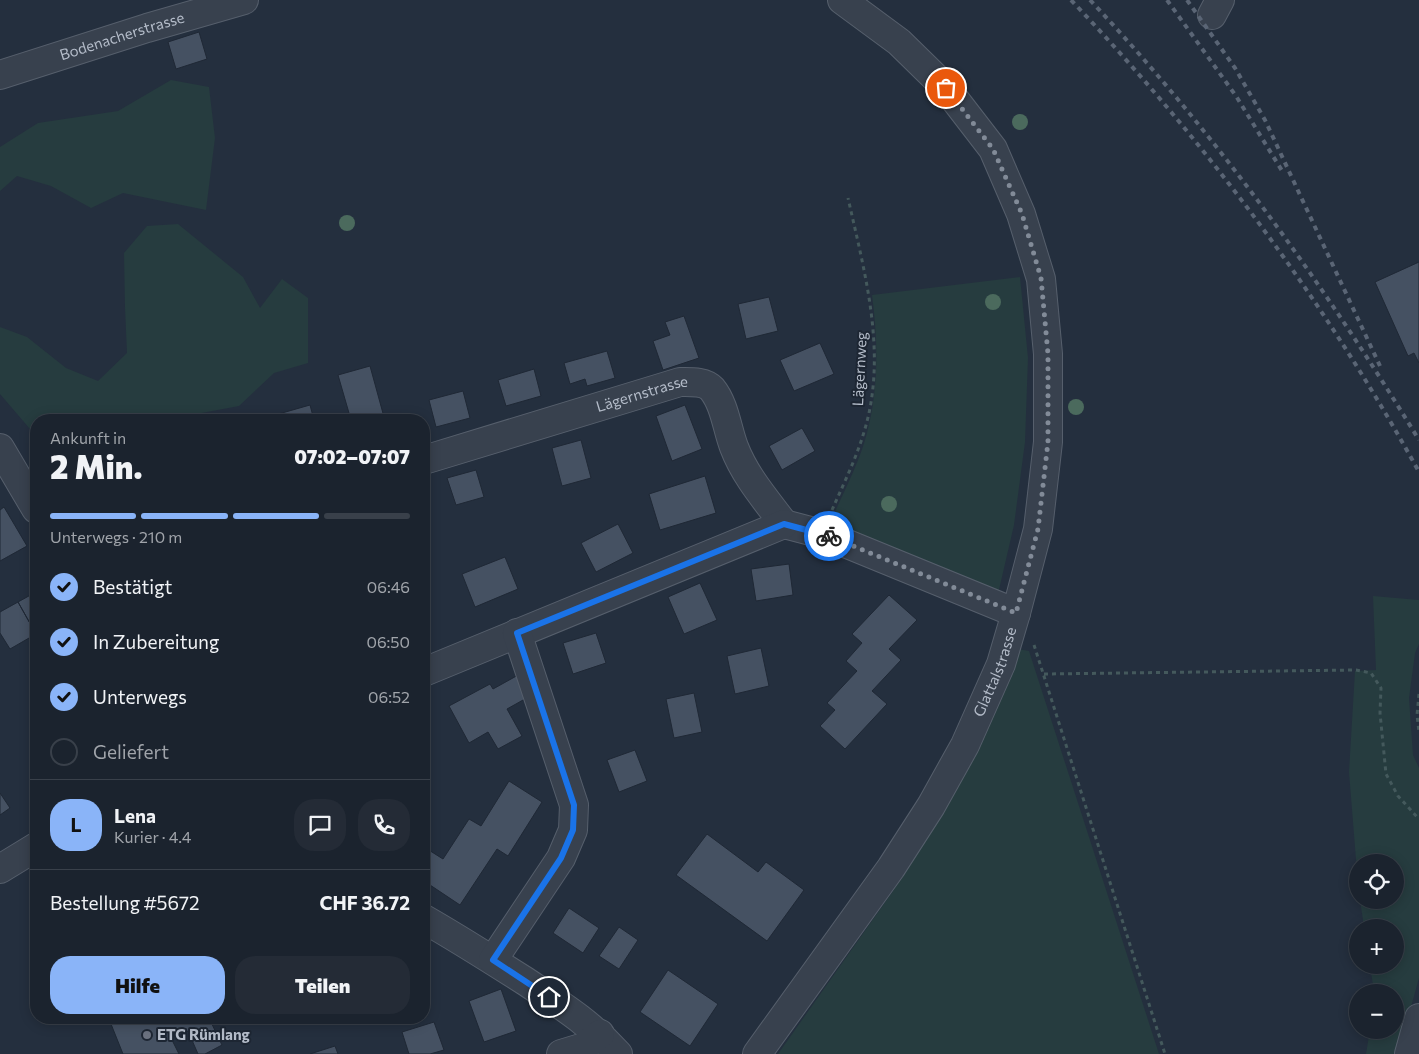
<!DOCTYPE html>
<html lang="de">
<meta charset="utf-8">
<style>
body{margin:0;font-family:Commissioner,sans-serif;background:#242b36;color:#f1f3f6;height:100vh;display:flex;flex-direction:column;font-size:19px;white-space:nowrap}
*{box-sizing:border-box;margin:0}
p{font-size:16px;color:#a0a4aa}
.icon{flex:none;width:28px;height:28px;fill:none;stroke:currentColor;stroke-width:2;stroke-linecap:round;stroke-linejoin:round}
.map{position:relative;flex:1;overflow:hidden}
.drawer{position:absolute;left:30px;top:414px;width:400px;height:610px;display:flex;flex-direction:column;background:#1b232e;border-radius:20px;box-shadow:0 2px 12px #0003,0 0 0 1px #39404a}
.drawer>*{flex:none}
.buttons{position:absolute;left:1349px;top:854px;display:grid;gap:10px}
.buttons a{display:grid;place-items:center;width:55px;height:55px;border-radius:50%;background:#1b232e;box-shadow:0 2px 12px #0003,0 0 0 1px #39404a;font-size:25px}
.pin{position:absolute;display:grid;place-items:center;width:42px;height:42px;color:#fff;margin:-21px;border:2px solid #fff;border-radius:50%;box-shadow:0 1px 5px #0007}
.courier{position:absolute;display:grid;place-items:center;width:50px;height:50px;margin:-25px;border:4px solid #1a73e8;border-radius:50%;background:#fff;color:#222;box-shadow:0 1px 6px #0007}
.overview em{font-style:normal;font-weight:800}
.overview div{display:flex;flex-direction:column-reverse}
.overview{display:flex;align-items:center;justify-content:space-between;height:85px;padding:0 20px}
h1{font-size:32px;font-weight:800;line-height:38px}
.bar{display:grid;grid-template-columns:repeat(4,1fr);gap:8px 5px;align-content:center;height:60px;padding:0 20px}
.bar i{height:6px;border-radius:4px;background:#39404a}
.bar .selected{background:#8ab4f8}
.bar p{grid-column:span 4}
.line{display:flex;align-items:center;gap:12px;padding:0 20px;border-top:1px solid #39404a}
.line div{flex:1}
.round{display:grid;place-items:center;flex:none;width:52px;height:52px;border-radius:20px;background:#242b36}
ol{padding:0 20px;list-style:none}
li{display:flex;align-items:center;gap:15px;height:55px}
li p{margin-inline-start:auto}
li .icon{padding:5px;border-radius:50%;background:#8ab4f8;color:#111;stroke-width:4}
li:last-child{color:#a0a4aa}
li i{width:28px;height:28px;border:2px solid #39404a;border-radius:50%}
.action{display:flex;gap:10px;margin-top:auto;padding:10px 20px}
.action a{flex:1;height:58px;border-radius:20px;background:#8ab4f8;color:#111;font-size:20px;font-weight:800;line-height:58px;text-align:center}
.action a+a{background:#242b36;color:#f1f3f6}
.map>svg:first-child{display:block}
.green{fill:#263c3f}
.building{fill:#455162;stroke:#1f2835}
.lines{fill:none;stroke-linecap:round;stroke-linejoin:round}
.minor-casing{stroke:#565f6c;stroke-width:30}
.path{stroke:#44595c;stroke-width:3;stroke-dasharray:4 4;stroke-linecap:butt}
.minor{stroke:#38414e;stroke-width:28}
.rail{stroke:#5a6575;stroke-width:4;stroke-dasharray:5 5;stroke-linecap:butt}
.tree{fill:#4b6a5d}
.done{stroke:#828b98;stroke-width:5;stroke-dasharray:0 9}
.route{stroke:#1a73e8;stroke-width:6}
.worship-dot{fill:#6b7280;stroke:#1d2633;stroke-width:2}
.labels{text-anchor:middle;stroke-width:4;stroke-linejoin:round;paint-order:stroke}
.street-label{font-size:15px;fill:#b4bcc9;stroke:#1d2633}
.poi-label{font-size:15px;font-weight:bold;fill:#b4bcc9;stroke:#1d2633;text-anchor:start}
</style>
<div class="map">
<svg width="1419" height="1054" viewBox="0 0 1419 1054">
<rect width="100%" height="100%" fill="#242f3e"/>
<!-- green -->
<path class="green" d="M171 80 209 87 215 138 206 210 123 193 91 208 51 186 17 176 0 191V147L38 123 118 111Z
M178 224 243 277 260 308 282 279 308 298V363L274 373 239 406 164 420H36V436L0 394V327L27 337 66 368 98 381 127 353 125 307 124 253 147 226Z
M1020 277 1028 358 1025 442 1014 525 998 594 829 525C842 495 859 464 867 433 879 388 878 340 872 295Z
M1373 596 1419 600V644L1415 653 1409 698 1413 755 1419 768V978L1398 1054H1366L1370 1030H1395V992H1374L1370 965H1395V928L1364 927 1360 900H1395V862H1358L1357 872 1349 772 1355 671 1376 670Z
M1018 649 1029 651 1159 1054H778L893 891 942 808Z"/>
<!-- building -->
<path class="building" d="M199 32 207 59 176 69 168 42Z
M1419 262V363L1414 353 1408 356 1375 282Z
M769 297 778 331 746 339 738 304Z
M684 316 699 358 663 370 653 341 670 335 665 322Z
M820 343 834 374 794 391 780 360Z
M607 351 615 378 587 386 585 379 570 384 564 363Z
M370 366 384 417 373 420H351L338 375Z
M534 369 541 396 506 406 498 380Z
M463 391 470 418 436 427 429 400Z
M310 405 314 420H276L275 415Z
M685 405 702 449 672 461 656 416Z
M802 428 815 451 782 470 769 446Z
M581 440 591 478 562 486 552 448Z
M476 470 484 497 456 505 447 478Z
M705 476 716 513 660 530 649 494Z
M4 507 27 546 0 561V510Z
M618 524 633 553 596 572 581 543Z
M505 557 518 589 475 607 462 574Z
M789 564 793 595 756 601 751 569Z
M700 583 717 620 684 634 668 597Z
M36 592V634L18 602Z
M889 595 917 620 889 649 901 660 872 691 887 704 845 749 820 726 835 710 827 703 857 671 846 661 862 643 852 634Z
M18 602 36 634 10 649 0 633V612Z
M596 633 606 663 573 674 563 643Z
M761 648 769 686 735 694 727 656Z
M520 674 532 695 507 709 522 736 498 749 488 732 469 743 449 706 490 684 493 689Z
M694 693 702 732 674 738 666 699Z
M635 750 647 781 619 792 607 760Z
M509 781 542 802 508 856 497 849 460 905 424 881V847L443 859 469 819 481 826Z
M0 793 10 808 0 815Z
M707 834 758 872 766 862 804 890 767 941 676 875Z
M569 908 599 928 583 953 553 933Z
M619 927 638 940 619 969 599 956Z
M668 970 718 1004 690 1046 640 1012Z
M501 989 516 1031 484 1042 469 1001Z
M126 1018H209L222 1045 205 1054H198L188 1031 171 1038 179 1054H123L111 1024Z
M434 1022 444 1050 430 1054H409L402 1032Z
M335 1046 338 1054H310Z"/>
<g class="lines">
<defs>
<g id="minor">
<path d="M1212 15 1220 0"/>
<path id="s1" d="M0 75 147 28 244 0"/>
<path d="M0 448 36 509"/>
<path id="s2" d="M424 460 680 382C690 382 705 381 712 389 725 405 727 429 734 447 745 476 766 500 784 524"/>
<path d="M784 524 822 534 840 541 1016 613"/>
<path d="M424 672 784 524"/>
<path d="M0 869 36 847"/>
<path d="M424 919C459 939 492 960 525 981 561 1005 589 1022 618 1054"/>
<path d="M493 960 561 858 573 830 574 805 517 633"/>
<path d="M561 1054 584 1047 600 1034"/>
<path id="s3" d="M757 1054 891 868 931 806 965 745 1001 664 1016 613 1038 529 1048 442V354L1041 279 1021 214 993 149 946 88 899 42 842 0"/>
<path d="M1409 1054 1419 1018"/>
</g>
</defs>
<!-- minor casing -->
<use href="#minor" class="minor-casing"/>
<!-- path -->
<path class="path" d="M832 510C843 485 856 459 864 432 888 355 865 274 848 198
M1034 645 1165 1054
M1044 674 1356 670 1371 673 1381 688 1380 713 1386 774 1398 796 1419 819
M1419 694 1417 715 1419 732"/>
<!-- minor -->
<use href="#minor" class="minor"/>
<!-- rail -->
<path class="rail" d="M1071 0C1205 141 1325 301 1419 472
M1090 0C1216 134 1323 283 1419 440
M1167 0 1236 96 1284 174
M1187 0 1235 68 1265 120 1380 366"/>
</g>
<!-- trees -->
<g class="tree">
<circle cx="1020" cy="122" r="8"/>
<circle cx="347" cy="223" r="8"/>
<circle cx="993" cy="302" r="8"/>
<circle cx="1076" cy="407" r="8"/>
<circle cx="889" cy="504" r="8"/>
</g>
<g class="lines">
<!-- done -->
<path class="done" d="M829 536 1016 613 1038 529 1048 442V354L1041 278 1022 214 993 149 946 88"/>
<!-- route -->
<path class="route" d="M549 997 493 960 561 858 573 830 574 805 517 633 784 524 829 536"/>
</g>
<!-- markers -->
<circle class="worship-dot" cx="147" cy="1035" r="5"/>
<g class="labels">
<!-- street labels -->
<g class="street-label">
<text dy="5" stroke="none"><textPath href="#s1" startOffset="128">Bodenacherstrasse</textPath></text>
<text transform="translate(860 369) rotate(-87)" y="5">Lägernweg</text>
<text dy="5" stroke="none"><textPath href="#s2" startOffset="228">Lägernstrasse</textPath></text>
<text dy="5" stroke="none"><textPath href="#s3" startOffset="452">Glattalstrasse</textPath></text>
</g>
<!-- poi labels -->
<g class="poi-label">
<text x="157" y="1040">ETG Rümlang</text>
</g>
</g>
</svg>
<div class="buttons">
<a><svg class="icon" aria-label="locate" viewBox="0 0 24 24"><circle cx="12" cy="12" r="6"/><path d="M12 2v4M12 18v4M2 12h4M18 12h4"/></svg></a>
<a>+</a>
<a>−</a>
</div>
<div class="pin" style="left:946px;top:88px;background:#ea580c"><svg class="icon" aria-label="bag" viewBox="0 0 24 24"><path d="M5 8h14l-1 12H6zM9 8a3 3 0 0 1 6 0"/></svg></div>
<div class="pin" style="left:549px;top:997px;background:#1f2937"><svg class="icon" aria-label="home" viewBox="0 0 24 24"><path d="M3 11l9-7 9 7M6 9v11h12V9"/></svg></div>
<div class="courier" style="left:829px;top:536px"><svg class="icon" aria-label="bike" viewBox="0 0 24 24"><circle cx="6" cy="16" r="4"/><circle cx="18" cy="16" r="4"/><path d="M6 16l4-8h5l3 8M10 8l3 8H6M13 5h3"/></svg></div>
<section class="drawer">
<div class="overview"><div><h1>2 Min.</h1><p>Ankunft in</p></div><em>07:02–07:07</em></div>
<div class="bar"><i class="selected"></i><i class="selected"></i><i class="selected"></i><i></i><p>Unterwegs · 210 m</p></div>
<ol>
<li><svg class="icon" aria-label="check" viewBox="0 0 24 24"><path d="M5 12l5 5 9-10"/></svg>Bestätigt<p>06:46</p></li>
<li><svg class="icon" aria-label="check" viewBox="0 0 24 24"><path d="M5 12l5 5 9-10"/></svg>In Zubereitung<p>06:50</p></li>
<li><svg class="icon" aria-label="check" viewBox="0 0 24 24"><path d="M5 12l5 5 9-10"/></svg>Unterwegs<p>06:52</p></li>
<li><i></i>Geliefert</li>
</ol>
<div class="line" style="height:90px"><b class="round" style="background:#8ab4f8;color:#111">L</b><div><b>Lena</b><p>Kurier · 4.4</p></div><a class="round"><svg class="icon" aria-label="chat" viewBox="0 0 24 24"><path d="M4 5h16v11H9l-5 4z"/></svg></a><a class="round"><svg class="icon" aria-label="phone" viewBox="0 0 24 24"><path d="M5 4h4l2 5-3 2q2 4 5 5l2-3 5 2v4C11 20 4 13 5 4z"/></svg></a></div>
<div class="line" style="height:65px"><div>Bestellung #5672</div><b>CHF 36.72</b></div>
<div class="action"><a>Hilfe</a><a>Teilen</a></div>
</section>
</div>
